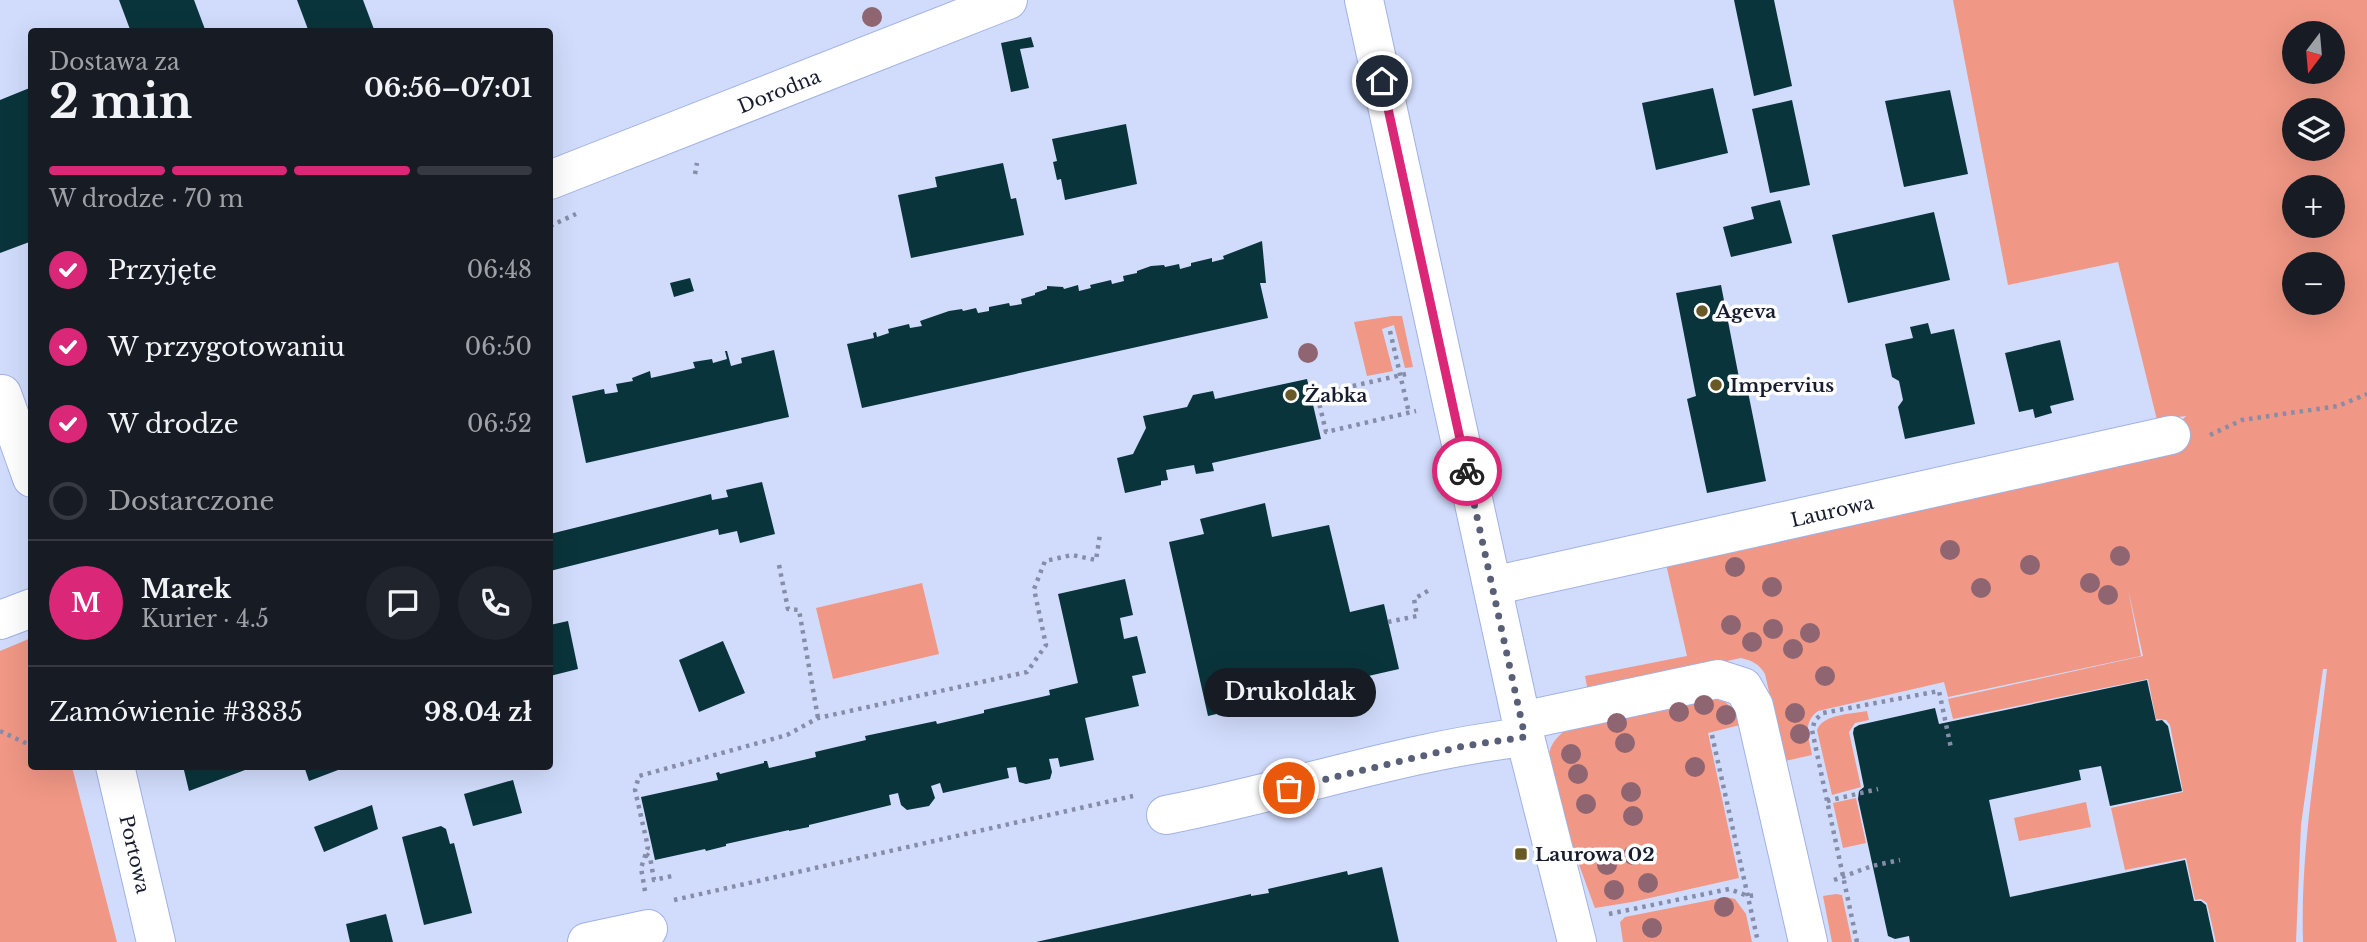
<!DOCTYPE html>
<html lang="pl">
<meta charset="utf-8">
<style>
body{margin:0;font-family:"Libre Baskerville",serif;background:#20242c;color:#f1f3f6;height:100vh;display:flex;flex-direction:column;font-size:26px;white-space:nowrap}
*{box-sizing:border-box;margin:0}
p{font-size:23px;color:#9ea1a6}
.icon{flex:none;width:38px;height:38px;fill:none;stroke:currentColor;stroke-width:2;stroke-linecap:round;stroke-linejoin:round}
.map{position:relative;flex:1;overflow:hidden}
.drawer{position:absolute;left:28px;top:28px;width:525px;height:742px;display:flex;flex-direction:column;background:#171b24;border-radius:7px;box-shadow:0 7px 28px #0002}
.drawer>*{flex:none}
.needle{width:46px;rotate:196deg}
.buttons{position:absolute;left:2282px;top:21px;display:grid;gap:14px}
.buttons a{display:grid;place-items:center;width:63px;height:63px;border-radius:50%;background:#171b24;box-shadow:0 7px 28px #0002;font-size:35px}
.pin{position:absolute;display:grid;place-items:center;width:60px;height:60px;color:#fff;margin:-30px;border:4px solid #fff;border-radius:50%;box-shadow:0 2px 7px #0007}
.courier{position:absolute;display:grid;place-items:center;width:70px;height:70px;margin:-35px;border:5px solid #db2777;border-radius:50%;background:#fff;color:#222;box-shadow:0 2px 9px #0007}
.bubble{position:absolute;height:49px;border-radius:24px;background:#171b24;box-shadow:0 7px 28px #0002;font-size:23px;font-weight:700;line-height:49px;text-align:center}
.headline em{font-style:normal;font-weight:700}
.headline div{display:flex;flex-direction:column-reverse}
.headline{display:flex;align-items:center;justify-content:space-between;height:119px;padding:0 21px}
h1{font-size:46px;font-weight:700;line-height:52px}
.bar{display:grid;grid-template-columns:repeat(4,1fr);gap:10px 7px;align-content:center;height:84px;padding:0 21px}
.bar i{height:9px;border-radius:5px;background:#363941}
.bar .on{background:#db2777}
.bar p{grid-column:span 4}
.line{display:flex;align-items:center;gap:18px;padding:0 21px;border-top:2px solid #363941}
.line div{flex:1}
.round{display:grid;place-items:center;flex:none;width:74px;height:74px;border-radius:37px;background:#20242c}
ol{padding:0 21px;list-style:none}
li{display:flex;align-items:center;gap:21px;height:77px}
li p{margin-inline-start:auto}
li .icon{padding:7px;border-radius:50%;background:#db2777;color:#fff;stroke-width:4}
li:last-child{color:#9ea1a6}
li i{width:38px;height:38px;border:4px solid #363941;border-radius:50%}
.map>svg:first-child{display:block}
.green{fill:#f09785;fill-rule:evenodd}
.building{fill:#0a343b}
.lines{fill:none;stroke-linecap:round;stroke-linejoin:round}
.minor-casing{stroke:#a1b1e5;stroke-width:40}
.path{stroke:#858da8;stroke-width:4.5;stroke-dasharray:3.5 5;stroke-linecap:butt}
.minor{stroke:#fff;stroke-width:38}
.tree{fill:#8f6571}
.done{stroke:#585f77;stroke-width:7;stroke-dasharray:0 12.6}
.route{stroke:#db2777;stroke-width:9}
.poi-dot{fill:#695926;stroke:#fdfefd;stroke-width:2.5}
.labels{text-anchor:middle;stroke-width:7;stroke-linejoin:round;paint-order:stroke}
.street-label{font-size:19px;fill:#171c2f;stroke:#fdfefd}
.poi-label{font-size:19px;font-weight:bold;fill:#171c2f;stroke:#fdfefd;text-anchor:start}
</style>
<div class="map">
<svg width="2367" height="942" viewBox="0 0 2367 942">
<rect width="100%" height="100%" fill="#d1dcfc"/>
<!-- green -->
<path class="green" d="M1953 0H2367V942H2303C2300 851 2317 759 2327 669H2323L2301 825 2296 942H2216L2207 903 2201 899 2195 900 2186 858 2125 870 2111 808 2183 792 2170 725 2166 720 2156 719 2148 679 1953 719 1948 699 2143 656 2128 589 2141 656 1948 697 1944 682 1818 711C1802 723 1809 737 1812 755L1785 761 1765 674C1759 664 1753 661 1741 658L1588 691 1585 676 1687 656 1666 564 2145 457 2186 416 2157 420 2118 262 2008 285ZM2294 33H2333V72H2294ZM2294 110H2333V149H2294ZM2294 187H2333V226H2294ZM2294 264H2333V303H2294Z
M1392 316H1402L1413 367 1405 368 1394 325 1382 329 1393 371 1367 376 1354 322Z
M922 583 939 654 833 679 816 608Z
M31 638 32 766 72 767 117 942H0V651Z
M1715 699 1725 702 1738 712 1740 725 1708 733 1739 878 1632 902 1595 908C1585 879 1543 775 1550 750 1553 741 1559 735 1567 729Z
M1867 711 1869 720 1855 723 1849 732 1861 787 1832 795 1817 730C1823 714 1852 714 1867 711Z
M1856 798 1866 843 1843 848 1833 803Z
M2086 802 2091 827 2019 841 2014 818Z
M1836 894 1842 895 1852 942H1832L1823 896Z
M1726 897 1735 899 1746 914 1752 942H1623L1620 922 1625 917Z"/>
<!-- building -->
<path class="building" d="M119 0H194L206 32H131Z
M297 0H363L375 32H309Z
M1734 0H1774L1792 86 1754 96Z
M1031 37 1034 47 1020 49 1029 88 1011 92 1001 43Z
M32 87V241L0 253V100Z
M1713 88 1728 153 1656 170 1642 103Z
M1950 90 1968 174 1904 187 1885 101Z
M1792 100 1810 185 1770 193 1752 109Z
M1126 124 1137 184 1065 200 1061 179 1057 180 1053 162 1057 161 1052 139Z
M1003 163 1011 199 1016 198 1024 235 911 258 898 195 937 187 935 177Z
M1780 200 1792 243 1731 257 1723 227 1754 219 1751 207Z
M1934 212 1950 280 1848 303 1832 235Z
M1262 241 1266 283H1260L1268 318 862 408 847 344 874 338 873 333 876 332 877 337 889 333 888 329 909 324 910 328 922 326 920 321 949 311 962 309 963 311 976 308 978 313 989 311V307L1009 303 1010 306 1022 304 1021 299 1035 295V293L1047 289V286L1063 287 1064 289 1078 285 1079 291 1091 288 1090 285 1111 280 1112 284 1124 281 1123 276 1137 273V271L1151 266 1164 265 1165 267 1179 264 1180 269 1191 266V263L1212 258V262L1224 259 1223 256Z
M690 278 694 291 674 297 670 283Z
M1721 285 1741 388 1747 387 1766 481 1707 493 1687 399 1696 396 1676 293Z
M1928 323 1931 334 1954 329 1975 424 1905 439 1898 407 1903 400 1899 381 1892 377 1885 344 1913 338 1910 327Z
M2060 340 2074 400 2050 406 2052 413 2035 418 2033 409 2019 412 2005 353Z
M774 350 789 417 586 463 572 396 604 389 605 394 618 392 616 384 633 381 632 378 650 371 651 378 695 368 693 362 712 359 713 363 727 359 725 351H727L731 366 742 363 741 358Z
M1307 379 1321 439 1212 463 1214 471 1196 474 1194 465 1166 470 1168 480 1161 481V485L1125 493 1117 458 1133 454 1146 428 1143 416 1187 407 1193 395 1213 391 1215 399Z
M762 482 775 534 740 543 737 531 719 535 718 529 550 571V534L711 494 712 500 728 497 726 490Z
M1265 503 1272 537 1329 525 1350 612 1384 604 1399 669 1241 705 1242 708 1208 716 1169 542 1204 534 1200 519Z
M1125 579 1133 615 1120 618 1124 639 1137 636 1146 673 1132 676 1139 706 1085 718 1094 760 1060 767 1058 758 1049 759 1052 772 1050 779 1026 784 1019 782 1016 767 1007 768 1009 778 943 793 940 783 931 786 935 798 929 806 907 810 901 805 898 793 889 795 891 805 809 825V827L789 831V830L726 844V846L706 851 705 849 655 860 641 797 718 780 716 773 719 772 720 774 764 763V761H767L769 768 816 757 815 752 866 740 865 736 936 721 937 724 984 713V710L1050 695 1049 690 1078 683 1058 594Z
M568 621 578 669 550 676V625Z
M723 641 745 693 699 712 679 660Z
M2147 680 2156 721 2162 720 2168 726 2182 791 2110 806 2101 766 2079 770 2081 780 1989 800 2010 897 2185 860 2194 901H2201L2206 905 2214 942H1910L1909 936 1895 939 1888 936 1858 799 1859 791 1864 787 1853 733 1854 728 1859 725 1935 708 1939 724Z
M183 766H253V767L189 791Z
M304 766H346V767L309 781Z
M513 780 522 813 473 826 464 794Z
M372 805 378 829 324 852 314 827Z
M441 826 446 829 450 844 454 843 472 913 424 925 402 837Z
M1382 867 1399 942H1036L1251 894V896L1269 893 1268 889 1347 871 1348 875Z
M386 914 393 942H350L346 924Z"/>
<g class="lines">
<defs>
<path id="minor" d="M1364 0 1525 737 1577 942
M550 180 1008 0
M2 394 32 478
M1492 586 2171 435
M0 620 32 608
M1521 721 1718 679 1743 687 1754 706 1808 942
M115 766 156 942
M1166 815C1286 792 1403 751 1525 737
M587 942 648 929"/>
</defs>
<!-- minor casing -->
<use href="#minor" class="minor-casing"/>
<!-- path -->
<path class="path" d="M695 174 697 163
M550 226 576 214
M1390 331 1409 413
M1406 374 1317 394 1326 432 1416 411
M2210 435 2242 420 2338 406 2367 394
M779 565 788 609 799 610 818 718
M1388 622 1417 616 1414 599 1431 589
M1336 683 1338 689 1364 683 1369 702
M0 731 32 746
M1712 735 1758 942
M1827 801 1878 789
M646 854 650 857 654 880 672 876
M1834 880 1872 866 1900 860
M645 891 641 868 648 847 635 790 639 776 787 735 818 718 1027 672 1046 645 1034 589 1045 561 1072 555 1096 560 1100 534
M674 900 1133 796
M1609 914 1729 889 1748 896 1757 895
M1857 942 1812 730 1815 720 1823 713 1939 691 1951 748"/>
<!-- minor -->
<use href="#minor" class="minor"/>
</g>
<!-- trees -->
<g class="tree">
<circle cx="872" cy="17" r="10"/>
<circle cx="1308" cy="353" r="10"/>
<circle cx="1950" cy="550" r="10"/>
<circle cx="2120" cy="556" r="10"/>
<circle cx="2030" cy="565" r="10"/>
<circle cx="1735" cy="567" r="10"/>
<circle cx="2090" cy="583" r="10"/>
<circle cx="1772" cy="587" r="10"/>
<circle cx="1981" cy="588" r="10"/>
<circle cx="2108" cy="595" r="10"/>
<circle cx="1731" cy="625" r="10"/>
<circle cx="1773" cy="629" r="10"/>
<circle cx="1810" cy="633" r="10"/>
<circle cx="1752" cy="642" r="10"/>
<circle cx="1793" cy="649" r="10"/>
<circle cx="1825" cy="676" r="10"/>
<circle cx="1704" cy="705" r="10"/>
<circle cx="1679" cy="712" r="10"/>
<circle cx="1795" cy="713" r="10"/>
<circle cx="1726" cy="715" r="10"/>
<circle cx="1617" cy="723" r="10"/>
<circle cx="1800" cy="734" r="10"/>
<circle cx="1625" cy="743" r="10"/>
<circle cx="1571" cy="754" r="10"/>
<circle cx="1695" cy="767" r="10"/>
<circle cx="1578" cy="774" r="10"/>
<circle cx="1631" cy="792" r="10"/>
<circle cx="1586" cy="804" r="10"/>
<circle cx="1633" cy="816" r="10"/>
<circle cx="1633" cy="855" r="10"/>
<circle cx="1607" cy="865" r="10"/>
<circle cx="1648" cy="883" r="10"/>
<circle cx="1614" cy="890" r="10"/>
<circle cx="1724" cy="907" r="10"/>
<circle cx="1652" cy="928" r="10"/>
</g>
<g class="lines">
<!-- done -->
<path class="done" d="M1289 788 1464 746 1525 737 1467 471"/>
<!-- route -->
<path class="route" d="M1382 81 1467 471"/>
</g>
<!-- markers -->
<g class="poi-dot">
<circle cx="1702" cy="311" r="7"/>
<circle cx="1716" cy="385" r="7"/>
<circle cx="1291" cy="395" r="7"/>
<rect x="1514" y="847" width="14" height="14" rx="3.5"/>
</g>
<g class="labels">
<!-- street labels -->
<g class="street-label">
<text transform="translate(779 91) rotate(-22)" y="7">Dorodna</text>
<text transform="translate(1832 511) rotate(-13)" y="7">Laurowa</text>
<text transform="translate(135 854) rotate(77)" y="7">Portowa</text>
</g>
<!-- poi labels -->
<g class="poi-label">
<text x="1716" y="318">Ageva</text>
<text x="1730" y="392">Impervius</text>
<text x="1305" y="402">Żabka</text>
<text x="1535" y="861">Laurowa 02</text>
</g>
</g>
</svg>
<div class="buttons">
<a><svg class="needle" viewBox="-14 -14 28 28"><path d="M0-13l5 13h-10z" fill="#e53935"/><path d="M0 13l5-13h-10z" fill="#9ea1a6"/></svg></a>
<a><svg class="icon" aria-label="layers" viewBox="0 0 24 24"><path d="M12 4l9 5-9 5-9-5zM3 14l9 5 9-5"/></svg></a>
<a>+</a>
<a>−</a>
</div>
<div class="pin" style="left:1289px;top:788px;background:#ea580c"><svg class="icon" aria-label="bag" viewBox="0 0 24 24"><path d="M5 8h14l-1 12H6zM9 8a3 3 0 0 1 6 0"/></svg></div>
<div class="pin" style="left:1382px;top:81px;background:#1f2937"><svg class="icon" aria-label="home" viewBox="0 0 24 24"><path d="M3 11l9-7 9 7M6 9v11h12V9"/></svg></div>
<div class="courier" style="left:1467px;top:471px"><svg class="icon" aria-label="bike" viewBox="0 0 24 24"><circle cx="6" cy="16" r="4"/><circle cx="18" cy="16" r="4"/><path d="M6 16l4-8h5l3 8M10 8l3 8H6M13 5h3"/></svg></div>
<div class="bubble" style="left:1204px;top:668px;width:172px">Drukoldak</div>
<section class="drawer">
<div class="headline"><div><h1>2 min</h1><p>Dostawa za</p></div><em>06:56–07:01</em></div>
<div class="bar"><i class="on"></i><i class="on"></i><i class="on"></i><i></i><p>W drodze · 70 m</p></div>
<ol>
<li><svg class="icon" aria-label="check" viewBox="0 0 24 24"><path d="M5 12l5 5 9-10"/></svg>Przyjęte<p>06:48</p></li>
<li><svg class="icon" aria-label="check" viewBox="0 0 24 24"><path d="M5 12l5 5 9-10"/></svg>W przygotowaniu<p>06:50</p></li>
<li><svg class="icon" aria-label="check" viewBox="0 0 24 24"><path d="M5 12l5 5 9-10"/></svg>W drodze<p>06:52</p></li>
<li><i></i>Dostarczone</li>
</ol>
<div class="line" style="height:126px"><b class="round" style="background:#db2777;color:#fff">M</b><div><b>Marek</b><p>Kurier · 4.5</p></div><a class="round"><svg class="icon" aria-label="chat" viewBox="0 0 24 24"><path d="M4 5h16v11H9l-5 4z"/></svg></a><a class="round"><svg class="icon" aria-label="phone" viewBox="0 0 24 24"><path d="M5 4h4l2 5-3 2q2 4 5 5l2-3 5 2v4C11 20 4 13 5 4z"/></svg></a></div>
<div class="line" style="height:91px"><div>Zamówienie #3835</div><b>98.04 zł</b></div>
</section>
</div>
